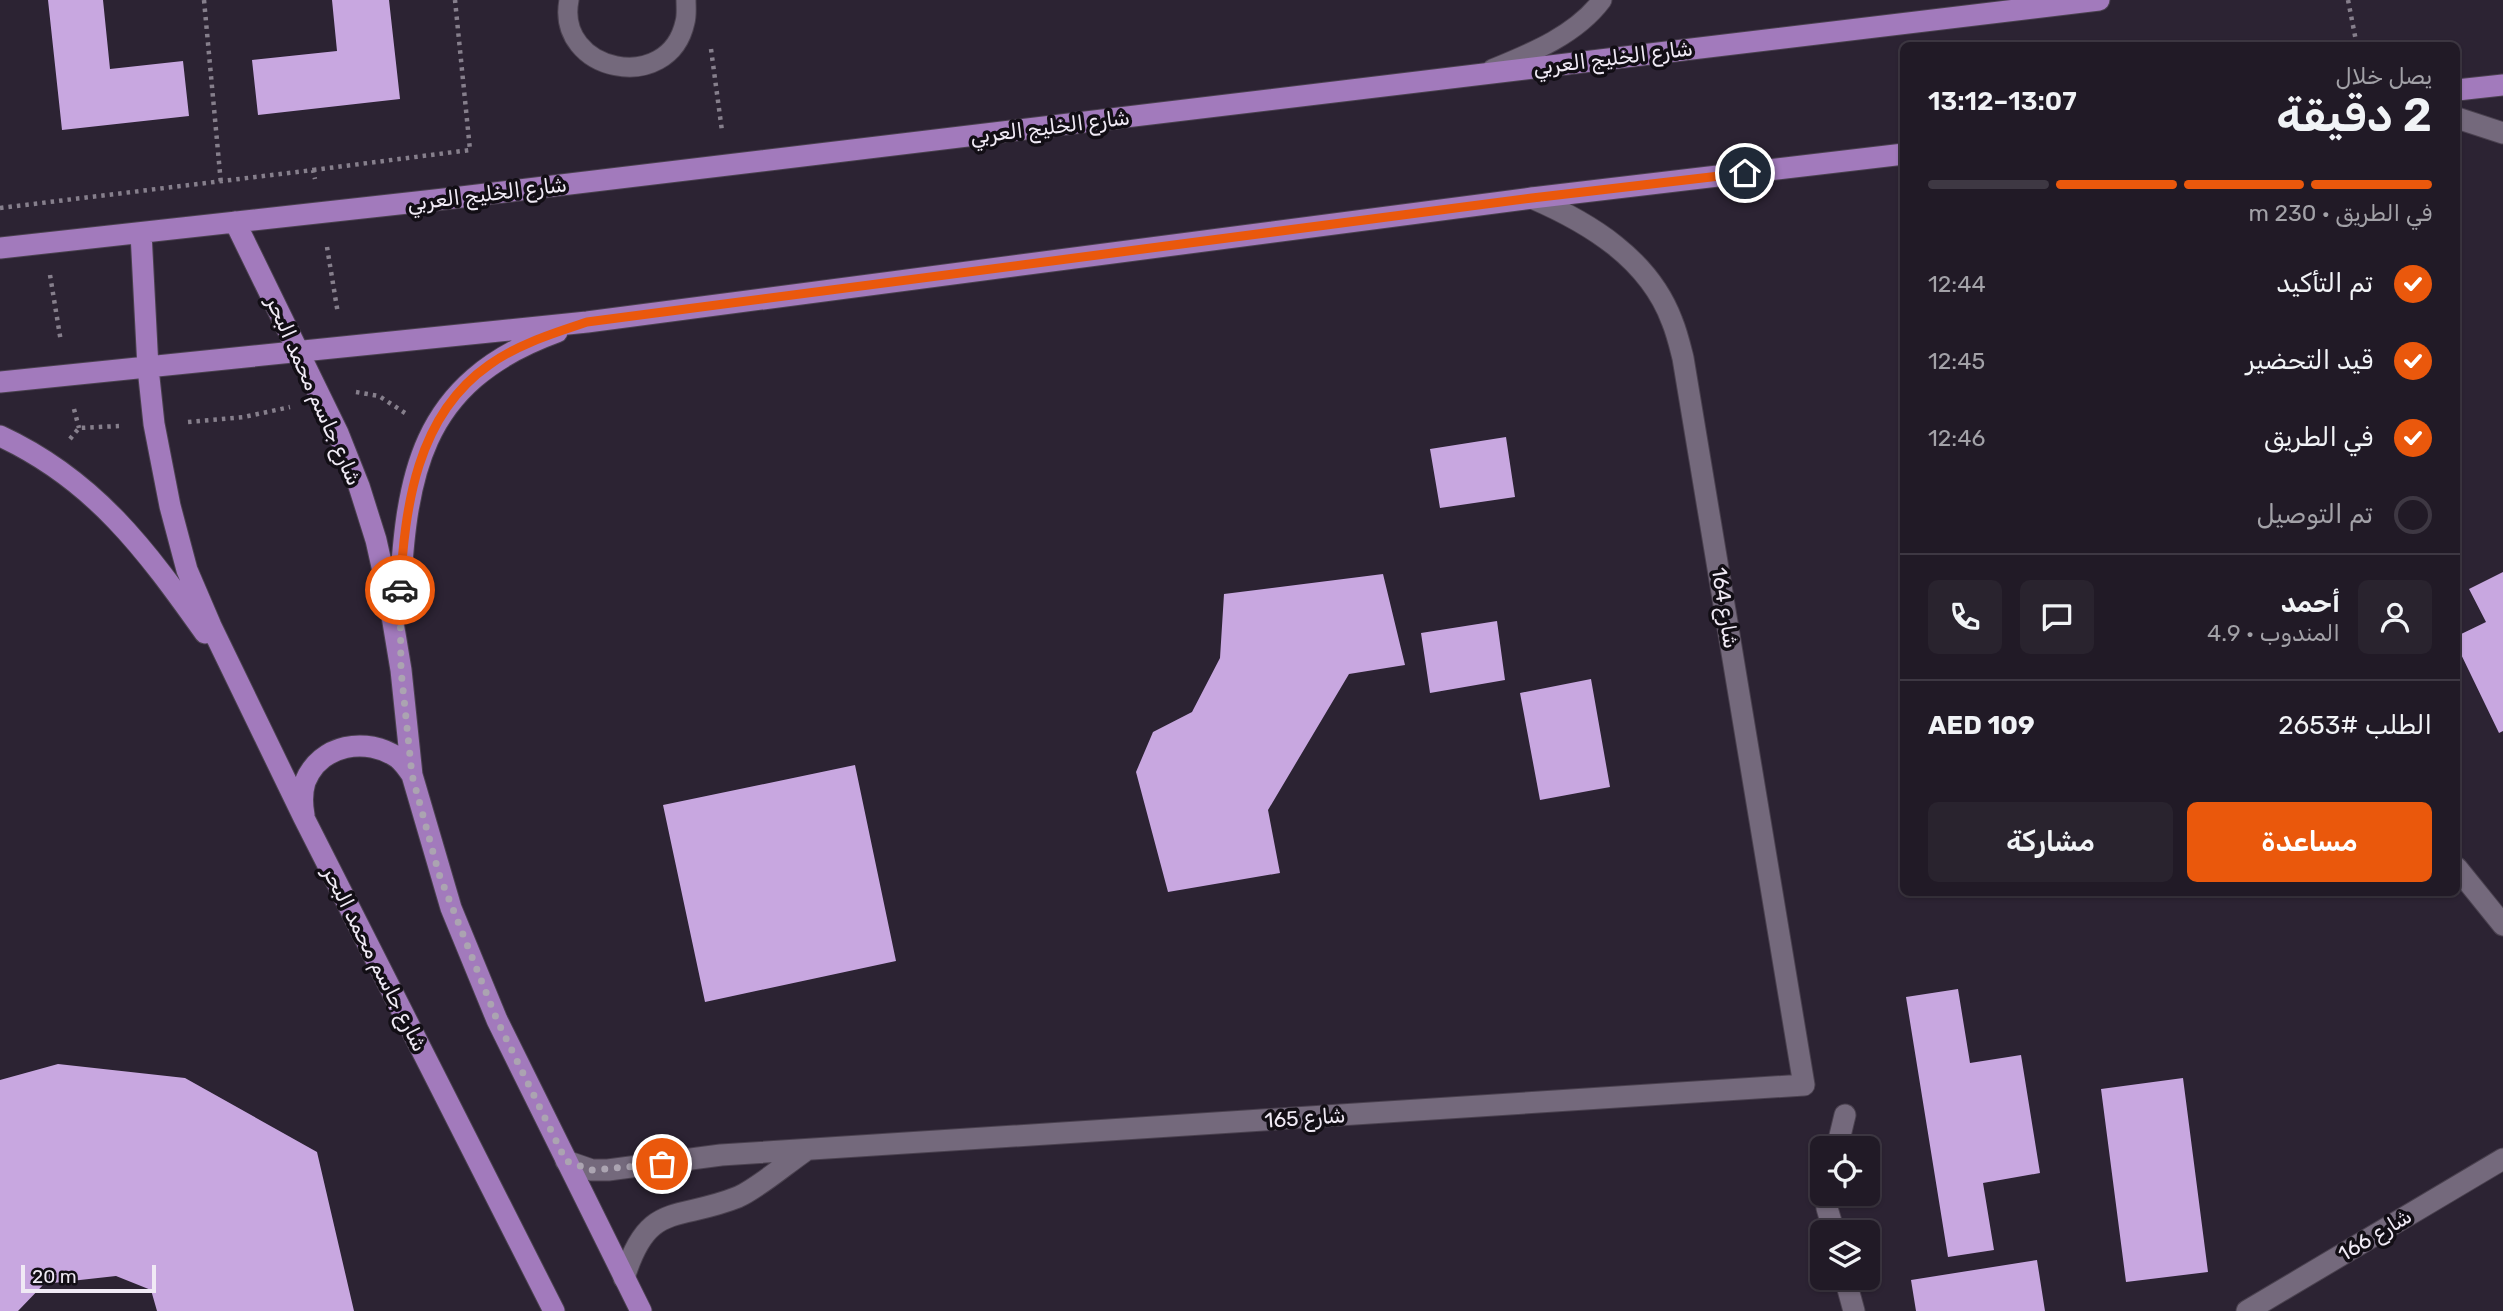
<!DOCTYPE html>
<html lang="ar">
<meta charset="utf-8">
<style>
body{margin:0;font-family:Rubik,"Noto Naskh Arabic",sans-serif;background:#29232e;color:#f1f3f6;direction:rtl;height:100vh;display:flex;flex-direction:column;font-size:26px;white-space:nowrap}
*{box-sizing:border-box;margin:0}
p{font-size:23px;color:#a2a1a7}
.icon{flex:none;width:38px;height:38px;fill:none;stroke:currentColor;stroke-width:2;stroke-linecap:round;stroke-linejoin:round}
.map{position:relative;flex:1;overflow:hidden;direction:ltr}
.drawer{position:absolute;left:1900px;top:42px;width:560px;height:854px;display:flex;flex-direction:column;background:#211a26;border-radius:10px;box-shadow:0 2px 5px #0004,0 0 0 2px #3e3843;direction:rtl}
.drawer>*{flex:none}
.tools{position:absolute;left:1810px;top:1136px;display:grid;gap:14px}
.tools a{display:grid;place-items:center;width:70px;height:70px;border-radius:10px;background:#211a26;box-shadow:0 2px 5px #0004,0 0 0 2px #3e3843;font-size:35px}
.scale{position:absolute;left:21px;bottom:18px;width:135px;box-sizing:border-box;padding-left:7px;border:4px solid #f0eaf5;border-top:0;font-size:19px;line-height:24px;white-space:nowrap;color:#f0eaf5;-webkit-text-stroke:5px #120e15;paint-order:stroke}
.pin{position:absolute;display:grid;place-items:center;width:60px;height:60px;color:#fff;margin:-30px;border:4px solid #fff;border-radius:50%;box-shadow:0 2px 7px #0007}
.courier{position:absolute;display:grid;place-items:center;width:70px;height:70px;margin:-35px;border:5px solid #ea580c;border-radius:50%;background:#fff;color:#222;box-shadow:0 2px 9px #0007}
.summary em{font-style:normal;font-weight:600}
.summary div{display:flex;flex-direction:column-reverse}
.summary{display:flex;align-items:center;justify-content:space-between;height:119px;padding:0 28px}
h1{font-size:46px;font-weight:600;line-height:52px}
.bar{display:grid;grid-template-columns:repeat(4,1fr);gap:10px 7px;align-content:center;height:84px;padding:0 28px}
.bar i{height:9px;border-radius:5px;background:#3e3843}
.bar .selected{background:#ea580c}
.bar p{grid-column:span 4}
.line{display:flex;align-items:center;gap:18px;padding:0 28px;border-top:2px solid #3e3843}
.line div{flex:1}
.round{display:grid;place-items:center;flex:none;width:74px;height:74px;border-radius:10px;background:#29232e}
ol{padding:0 28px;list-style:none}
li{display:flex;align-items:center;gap:21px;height:77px}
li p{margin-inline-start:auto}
li .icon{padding:7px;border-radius:50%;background:#ea580c;color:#fff;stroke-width:4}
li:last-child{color:#a2a1a7}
li i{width:38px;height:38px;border:4px solid #3e3843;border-radius:50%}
.action{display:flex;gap:14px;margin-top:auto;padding:14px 28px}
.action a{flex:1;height:80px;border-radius:10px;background:#ea580c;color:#fff;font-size:28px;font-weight:600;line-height:80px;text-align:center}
.action a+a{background:#29232e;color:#f1f3f6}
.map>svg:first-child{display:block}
.building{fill:#c8a7e0}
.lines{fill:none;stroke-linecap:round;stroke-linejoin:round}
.service-casing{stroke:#4a414f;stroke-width:21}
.minor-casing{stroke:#4a414f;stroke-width:23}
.primary-casing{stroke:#4a414f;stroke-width:23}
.path{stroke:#867f8c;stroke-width:4.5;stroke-dasharray:3.5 5;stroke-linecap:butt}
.service{stroke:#74697c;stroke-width:19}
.minor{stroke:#74697c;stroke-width:21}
.primary{stroke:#a27abc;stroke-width:21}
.done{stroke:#aba4b1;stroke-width:7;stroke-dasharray:0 12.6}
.route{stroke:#ea580c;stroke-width:9}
.labels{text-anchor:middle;stroke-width:7;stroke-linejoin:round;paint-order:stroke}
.street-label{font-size:21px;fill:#f0eaf5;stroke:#120e15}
</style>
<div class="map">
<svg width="2503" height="1311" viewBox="0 0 2503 1311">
<rect width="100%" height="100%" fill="#2c2333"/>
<!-- building -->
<path class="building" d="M48 0H103L110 69 183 61 189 116 62 130Z
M332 0H389L400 99 258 115 252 60 337 51Z
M1506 437 1515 497 1440 508 1430 449Z
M2503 572V731L2499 733 2457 646V636L2486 622 2469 589Z
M1383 574 1405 665 1349 674 1268 810 1280 873 1168 892 1136 772 1153 732 1192 712 1220 658 1224 594Z
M1497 621 1505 680 1430 693 1421 633Z
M1591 679 1610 787 1540 800 1520 693Z
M855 765 896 961 705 1002 663 805Z
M1958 989 1970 1063 2021 1055 2040 1173 1983 1183 1994 1250 1948 1257 1906 997Z
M58 1064 185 1078 317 1152 354 1311H157L151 1290 116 1276 44 1284 18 1311H0V1080Z
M2183 1078 2208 1272 2126 1282 2101 1089Z
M2037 1260 2045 1311H1916L1911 1280Z"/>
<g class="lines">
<defs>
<path id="service" d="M569 0C555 72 669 96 685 22 687 15 686 7 686 0
M1492 69C1531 53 1576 35 1602 0"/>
<path id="minor" d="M2457 118 2503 133
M2457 868 2503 925
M1837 1148 1845 1115
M566 1161 592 1170H608L721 1155 1804 1085 1683 358C1680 346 1677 333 1672 321 1649 259 1590 223 1532 198
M1829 1194 1827 1208 1834 1232
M624 1278C648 1200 676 1222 738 1197 758 1188 786 1164 805 1151
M1845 1278 1854 1311
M2247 1311 2503 1159"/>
<path id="primary" d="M2457 90 2503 85
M235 222 338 433 359 486 376 540 389 598 401 670 412 775 451 908 497 1020 641 1311
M141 233 148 368 154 424 170 506 187 570 211 626 304 818 554 1311
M0 248 453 198 2099 0
M0 382 587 322 1532 198 1904 154
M0 436C95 480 146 550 205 633
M399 609C406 476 417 383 557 332
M304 815C302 804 302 792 305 782 320 744 367 736 398 758 403 762 408 769 412 775"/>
</defs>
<!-- service casing -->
<use href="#service" class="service-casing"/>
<!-- minor casing -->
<use href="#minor" class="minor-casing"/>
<!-- primary casing -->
<use href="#primary" class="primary-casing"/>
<!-- path -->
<path class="path" d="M204 0 221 184
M2348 0 2357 46
M711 49 722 131
M313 170 470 150 455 0
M0 208 313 170 315 179
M327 247 338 314
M50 275 61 342
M356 392 379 396 405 413
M74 409 79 428
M188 422 244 417 290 407
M70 439 79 428 119 426"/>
<!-- service -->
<use href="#service" class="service"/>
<!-- minor -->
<use href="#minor" class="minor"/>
<!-- primary -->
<use href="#primary" class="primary"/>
</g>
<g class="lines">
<!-- done -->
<path class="done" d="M400 590 401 670 412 775 439 874 497 1020 566 1161 592 1170 662 1164"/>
<!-- route -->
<path class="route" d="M400 590C405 507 416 416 489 365 518 344 554 333 587 322L1532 198 1745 173"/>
</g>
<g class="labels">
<!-- street labels -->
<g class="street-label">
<text transform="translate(1613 58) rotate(-7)" y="7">شارع الخليج العربي</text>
<text transform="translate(1050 127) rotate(-7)" y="7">شارع الخليج العربي</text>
<text transform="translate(487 194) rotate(-7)" y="7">شارع الخليج العربي</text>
<text transform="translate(314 391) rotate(66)" y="7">شارع جاسم محمد البحر</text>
<text transform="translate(1725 608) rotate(81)" y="7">شارع 164</text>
<text transform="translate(375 959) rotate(63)" y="7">شارع جاسم محمد البحر</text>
<text transform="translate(1305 1118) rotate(-4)" y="7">شارع 165</text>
<text transform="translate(2375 1235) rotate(-31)" y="7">شارع 166</text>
</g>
</g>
</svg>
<div class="tools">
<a><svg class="icon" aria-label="locate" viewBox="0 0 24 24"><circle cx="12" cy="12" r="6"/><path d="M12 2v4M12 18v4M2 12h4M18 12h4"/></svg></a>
<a><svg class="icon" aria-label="layers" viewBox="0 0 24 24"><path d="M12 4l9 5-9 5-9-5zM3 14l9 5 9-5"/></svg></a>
</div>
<div class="scale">20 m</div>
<div class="pin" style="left:662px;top:1164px;background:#ea580c"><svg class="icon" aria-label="bag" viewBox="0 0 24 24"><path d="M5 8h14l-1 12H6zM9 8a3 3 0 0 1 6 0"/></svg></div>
<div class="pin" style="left:1745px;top:173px;background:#1f2937"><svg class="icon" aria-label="home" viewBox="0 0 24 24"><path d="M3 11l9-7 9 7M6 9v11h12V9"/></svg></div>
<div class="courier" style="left:400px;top:590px"><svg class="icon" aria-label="car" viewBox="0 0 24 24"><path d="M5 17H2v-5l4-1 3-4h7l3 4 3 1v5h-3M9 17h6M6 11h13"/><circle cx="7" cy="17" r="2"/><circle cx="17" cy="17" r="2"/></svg></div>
<section class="drawer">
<div class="summary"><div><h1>2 دقيقة</h1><p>يصل خلال</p></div><em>13:07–13:12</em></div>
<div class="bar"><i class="selected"></i><i class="selected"></i><i class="selected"></i><i></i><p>في الطريق · 230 m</p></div>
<ol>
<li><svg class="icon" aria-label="check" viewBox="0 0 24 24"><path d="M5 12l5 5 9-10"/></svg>تم التأكيد<p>12:44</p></li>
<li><svg class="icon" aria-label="check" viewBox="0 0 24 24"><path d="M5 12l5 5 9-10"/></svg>قيد التحضير<p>12:45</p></li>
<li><svg class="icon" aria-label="check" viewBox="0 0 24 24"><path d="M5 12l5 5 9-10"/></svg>في الطريق<p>12:46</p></li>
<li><i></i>تم التوصيل</li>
</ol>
<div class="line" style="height:126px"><a class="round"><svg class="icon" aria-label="person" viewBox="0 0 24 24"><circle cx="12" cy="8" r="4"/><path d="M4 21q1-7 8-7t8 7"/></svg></a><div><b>أحمد</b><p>المندوب · 4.9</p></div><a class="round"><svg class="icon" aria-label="chat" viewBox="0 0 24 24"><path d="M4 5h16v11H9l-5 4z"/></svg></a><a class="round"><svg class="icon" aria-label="phone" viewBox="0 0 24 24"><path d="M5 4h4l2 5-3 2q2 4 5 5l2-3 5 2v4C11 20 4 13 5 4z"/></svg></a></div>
<div class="line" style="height:91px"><div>الطلب #2653</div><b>AED 109</b></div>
<div class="action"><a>مساعدة</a><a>مشاركة</a></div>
</section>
</div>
